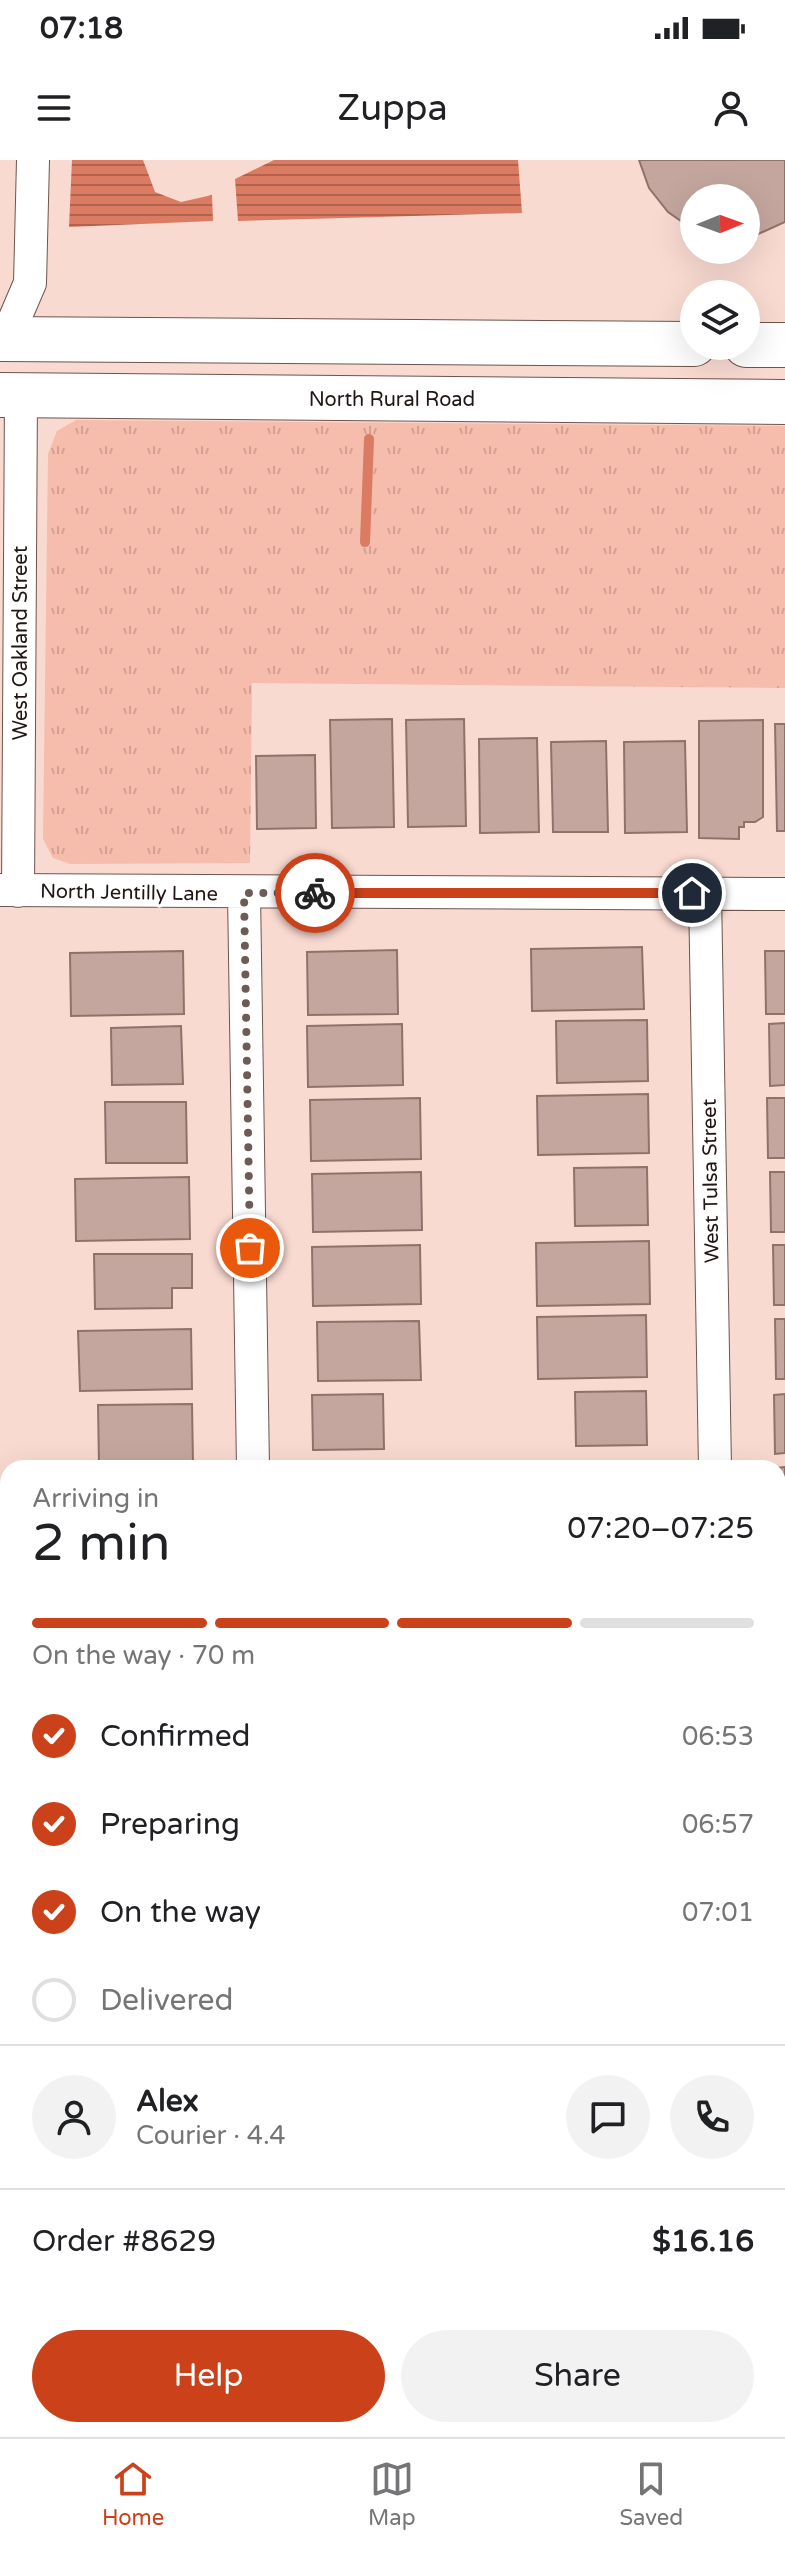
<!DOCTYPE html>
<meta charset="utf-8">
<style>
body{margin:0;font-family:"Varela Round",sans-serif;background:#f2f2f2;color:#202124;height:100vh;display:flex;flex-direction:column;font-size:30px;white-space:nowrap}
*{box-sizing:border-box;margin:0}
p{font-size:26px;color:#757577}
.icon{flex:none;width:44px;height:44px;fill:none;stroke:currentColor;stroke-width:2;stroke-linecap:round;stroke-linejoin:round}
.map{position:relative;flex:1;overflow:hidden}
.panel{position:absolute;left:0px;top:1300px;width:786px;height:978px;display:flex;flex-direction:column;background:#fff;border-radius:24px 24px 0 0;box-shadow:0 8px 32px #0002}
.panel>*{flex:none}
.needle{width:52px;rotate:89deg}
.tools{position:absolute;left:680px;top:24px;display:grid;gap:16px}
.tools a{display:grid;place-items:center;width:80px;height:80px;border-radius:50%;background:#fff;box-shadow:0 8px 32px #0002;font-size:40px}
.pin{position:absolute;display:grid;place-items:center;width:68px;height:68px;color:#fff;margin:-34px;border:4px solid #fff;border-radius:50%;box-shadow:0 2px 8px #0007}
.courier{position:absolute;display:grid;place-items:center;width:80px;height:80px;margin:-40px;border:6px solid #ca411a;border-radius:50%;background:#fff;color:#222;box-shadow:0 2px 10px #0007}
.head em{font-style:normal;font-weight:600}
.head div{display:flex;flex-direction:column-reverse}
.head{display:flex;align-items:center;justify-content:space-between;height:136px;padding:0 32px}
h1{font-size:52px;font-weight:600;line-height:60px}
.bar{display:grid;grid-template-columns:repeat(4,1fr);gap:12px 8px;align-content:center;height:96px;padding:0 32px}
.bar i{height:10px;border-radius:6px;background:#e0e0e0}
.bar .on{background:#ca411a}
.bar p{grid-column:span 4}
.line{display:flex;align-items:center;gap:20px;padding:0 32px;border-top:2px solid #e0e0e0}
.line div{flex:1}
.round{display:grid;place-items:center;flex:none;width:84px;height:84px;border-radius:42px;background:#f2f2f2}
ol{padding:0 32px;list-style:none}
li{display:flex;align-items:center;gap:24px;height:88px}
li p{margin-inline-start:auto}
li .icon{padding:8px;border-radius:50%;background:#ca411a;color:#fff;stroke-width:4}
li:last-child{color:#757577}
li i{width:44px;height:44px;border:4px solid #e0e0e0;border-radius:50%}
.action{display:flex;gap:16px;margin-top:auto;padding:16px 32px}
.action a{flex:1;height:92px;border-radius:48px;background:#ca411a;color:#fff;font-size:32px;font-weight:600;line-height:92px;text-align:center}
.action a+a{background:#f2f2f2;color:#202124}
.status{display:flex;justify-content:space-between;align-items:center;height:56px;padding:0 40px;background:#fff;direction:ltr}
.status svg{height:22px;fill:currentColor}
header{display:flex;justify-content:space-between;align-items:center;height:104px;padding:0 32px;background:#fff;font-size:36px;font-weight:600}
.dock{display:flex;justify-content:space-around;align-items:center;height:112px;border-top:2px solid #e0e0e0;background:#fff;font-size:22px;color:#757577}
.dock a{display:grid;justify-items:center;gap:4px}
.dock .on{color:#ca411a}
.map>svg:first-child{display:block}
.park{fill:url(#park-tufts)}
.water{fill:url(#water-rules)}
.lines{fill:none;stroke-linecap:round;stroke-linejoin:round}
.stream{stroke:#da7b62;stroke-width:10}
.building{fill:#c4a69e;stroke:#8e736b;stroke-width:2}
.minor-casing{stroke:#6f544d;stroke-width:34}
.secondary-casing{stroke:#6f544d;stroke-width:46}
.minor{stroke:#fff;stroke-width:32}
.secondary{stroke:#fff;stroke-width:44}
.done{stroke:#6d5b56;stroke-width:8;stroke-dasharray:0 14.4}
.route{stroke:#ca411a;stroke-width:10}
.labels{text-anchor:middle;stroke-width:7;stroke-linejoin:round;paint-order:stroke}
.street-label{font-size:20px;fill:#211613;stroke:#fff}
</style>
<div class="status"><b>07:18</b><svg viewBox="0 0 49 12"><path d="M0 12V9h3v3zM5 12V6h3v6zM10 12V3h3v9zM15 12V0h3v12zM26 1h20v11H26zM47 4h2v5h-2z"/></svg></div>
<header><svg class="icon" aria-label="menu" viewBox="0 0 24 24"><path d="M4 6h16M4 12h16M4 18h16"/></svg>Zuppa<svg class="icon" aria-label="person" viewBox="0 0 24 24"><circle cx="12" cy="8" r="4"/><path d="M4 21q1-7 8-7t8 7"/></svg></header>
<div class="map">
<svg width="785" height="2277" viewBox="0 0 785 2277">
<defs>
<pattern id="park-tufts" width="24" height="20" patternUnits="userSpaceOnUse" patternTransform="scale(2)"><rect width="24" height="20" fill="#f6bcac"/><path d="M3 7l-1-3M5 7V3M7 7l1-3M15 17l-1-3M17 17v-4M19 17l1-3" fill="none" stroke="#d3a193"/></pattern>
<pattern id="water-rules" width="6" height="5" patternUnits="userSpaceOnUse" patternTransform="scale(2)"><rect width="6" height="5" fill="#da7b62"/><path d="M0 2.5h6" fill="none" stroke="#b06450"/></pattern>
</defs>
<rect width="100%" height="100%" fill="#f9dad1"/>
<!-- park -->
<path class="park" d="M76 260 785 266V528L252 523 250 703 70 704 53 698 43 679 48 294 57 271Z"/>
<!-- water -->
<path class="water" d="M72 0H143L155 32 181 42 212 35 213 61 69 67Z
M274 0H518L522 53 238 61 235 19Z"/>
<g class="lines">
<!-- stream -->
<path class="stream" d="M365 382 369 279"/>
</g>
<!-- building -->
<path class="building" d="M639 0H785V62L756 75 746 76V38H694V70L668 52 649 28Z
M392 559 394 667 332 668 330 560Z
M464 559 466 666 408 667 406 560Z
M763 560V657L755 662H744V667H739V679L699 678V561Z
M775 564H785V671H777Z
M537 578 539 672 480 673 479 579Z
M606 581 608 672H553L551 582Z
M685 581 687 672 625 673 624 582Z
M315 595 316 668 257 669 256 596Z
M642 787 644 849 532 851 531 789Z
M397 790 398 854 308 855 307 792Z
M183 791 184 854 71 856 70 793Z
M765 791H785V854H766Z
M647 860 648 921 557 923 556 861Z
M785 863V925L770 926 769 864Z
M402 864 403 925 308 927 307 866Z
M181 866 183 924 112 925 111 868Z
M648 934 649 993 538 995 537 936Z
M420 938 421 999 311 1001 310 940Z
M767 938H785V998H768Z
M105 942H186L187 1003H106Z
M647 1007 648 1065 575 1066 574 1008Z
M421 1012 422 1070 313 1072 312 1014Z
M770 1012H785V1072H771Z
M189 1017 190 1079 76 1081 75 1019Z
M649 1081 650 1144 537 1146 536 1083Z
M420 1085 421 1144 313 1146 312 1087Z
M773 1085H785V1145H774Z
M94 1094H192V1128H172V1148L95 1149Z
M646 1155 647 1217 538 1219 537 1157Z
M775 1159H785V1219H776Z
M419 1161 421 1220 318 1221 317 1162Z
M191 1169 192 1229 80 1231 78 1171Z
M646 1231 647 1285 576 1286 575 1232Z
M383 1234 384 1289 313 1290 312 1235Z
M785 1234V1293L775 1294 774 1235Z
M192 1244 193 1304 99 1305 98 1245Z
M653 1302V1308H551V1304Z
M785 1307V1363H778V1308H776Z
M778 1381H785V1440H778Z
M778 1455H785V1515H778Z
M778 1529H785V1588H779Z
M778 1603H785V1662H779Z
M779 1676H785V1736L780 1737Z
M783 1970H785V2030H784Z
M129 2270H205V2276L129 2277Z
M332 2270H403V2277H332Z
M553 2270H667V2277H553Z"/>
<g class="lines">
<defs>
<path id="minor" d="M6 179 30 123 33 0
M0 730 785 734
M18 731 21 235
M244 733 253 1308
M705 733 715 1308
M269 2270V2277
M731 2277V2270"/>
<path id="secondary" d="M0 179 694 184
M746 185H785
M0 235 785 242"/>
</defs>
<!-- minor casing -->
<use href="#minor" class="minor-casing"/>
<!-- secondary casing -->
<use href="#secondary" class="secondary-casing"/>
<!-- minor -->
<use href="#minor" class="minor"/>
<!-- secondary -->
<use href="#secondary" class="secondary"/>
</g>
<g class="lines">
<!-- done -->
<path class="done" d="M250 1088 244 733H315"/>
<!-- route -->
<path class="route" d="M315 733H692"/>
</g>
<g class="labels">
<!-- street labels -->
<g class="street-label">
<text x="392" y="246">North Rural Road</text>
<text transform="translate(20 483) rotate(-90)" y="7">West Oakland Street</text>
<text transform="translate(129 732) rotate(1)" y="7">North Jentilly Lane</text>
<text transform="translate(710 1021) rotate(-91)" y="7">West Tulsa Street</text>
</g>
</g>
</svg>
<div class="tools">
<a><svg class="needle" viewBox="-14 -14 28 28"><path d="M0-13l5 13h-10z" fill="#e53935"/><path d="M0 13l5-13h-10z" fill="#757577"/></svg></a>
<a><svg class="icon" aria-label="layers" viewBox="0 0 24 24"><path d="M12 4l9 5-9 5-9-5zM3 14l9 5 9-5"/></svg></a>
</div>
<div class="pin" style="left:250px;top:1088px;background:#ea580c"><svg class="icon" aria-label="bag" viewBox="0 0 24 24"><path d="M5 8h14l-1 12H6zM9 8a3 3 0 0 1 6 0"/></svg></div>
<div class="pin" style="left:692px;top:733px;background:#1f2937"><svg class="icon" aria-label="home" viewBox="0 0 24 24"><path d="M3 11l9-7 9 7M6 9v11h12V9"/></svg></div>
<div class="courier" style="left:315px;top:733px"><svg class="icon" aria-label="bike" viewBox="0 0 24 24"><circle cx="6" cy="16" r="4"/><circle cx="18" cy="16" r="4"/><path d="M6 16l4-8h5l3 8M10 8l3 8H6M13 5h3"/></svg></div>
<section class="panel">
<div class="head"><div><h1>2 min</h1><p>Arriving in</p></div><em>07:20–07:25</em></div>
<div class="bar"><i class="on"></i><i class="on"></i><i class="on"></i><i></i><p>On the way · 70 m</p></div>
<ol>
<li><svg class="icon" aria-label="check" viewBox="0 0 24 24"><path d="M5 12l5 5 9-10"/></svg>Confirmed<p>06:53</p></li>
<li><svg class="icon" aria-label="check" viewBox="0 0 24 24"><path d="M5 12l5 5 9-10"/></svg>Preparing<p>06:57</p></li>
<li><svg class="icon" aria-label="check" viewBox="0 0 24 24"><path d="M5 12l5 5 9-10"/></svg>On the way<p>07:01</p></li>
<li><i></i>Delivered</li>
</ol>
<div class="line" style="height:144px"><a class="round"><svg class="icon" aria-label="person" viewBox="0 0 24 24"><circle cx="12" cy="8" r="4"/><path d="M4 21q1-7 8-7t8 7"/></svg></a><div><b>Alex</b><p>Courier · 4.4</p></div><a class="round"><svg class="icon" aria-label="chat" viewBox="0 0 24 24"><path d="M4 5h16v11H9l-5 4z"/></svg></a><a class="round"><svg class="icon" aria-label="phone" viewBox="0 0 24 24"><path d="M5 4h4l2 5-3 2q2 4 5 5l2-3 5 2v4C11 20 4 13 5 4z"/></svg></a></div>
<div class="line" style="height:104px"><div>Order #8629</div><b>$16.16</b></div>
<div class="action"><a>Help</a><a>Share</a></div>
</section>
</div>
<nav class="dock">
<a class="on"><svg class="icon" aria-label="home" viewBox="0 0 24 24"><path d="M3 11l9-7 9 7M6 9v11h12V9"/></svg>Home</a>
<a><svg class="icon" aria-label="map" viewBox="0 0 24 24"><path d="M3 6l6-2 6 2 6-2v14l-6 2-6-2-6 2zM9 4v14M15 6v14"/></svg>Map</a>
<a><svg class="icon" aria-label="saved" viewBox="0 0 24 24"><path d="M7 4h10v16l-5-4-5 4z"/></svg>Saved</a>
</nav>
